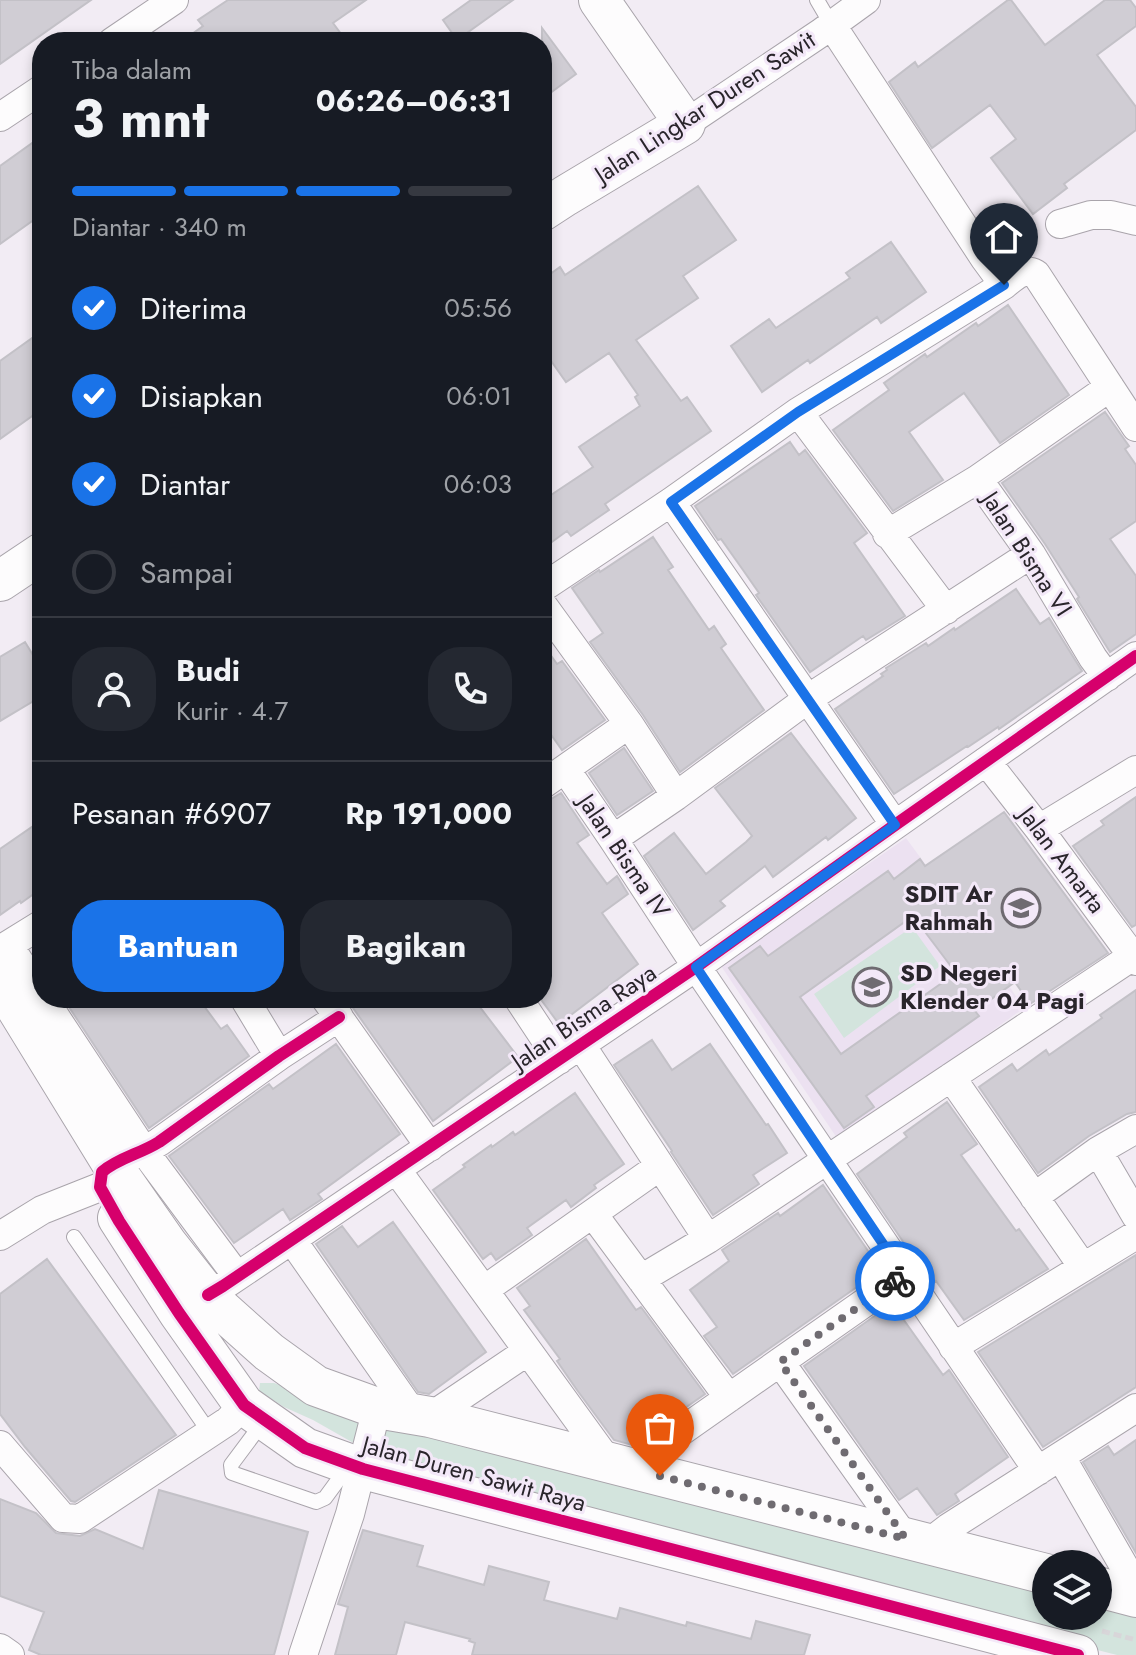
<!DOCTYPE html>
<html lang="id">
<meta charset="utf-8">
<style>
body{margin:0;font-family:Jost,sans-serif;background:#242831;color:#f1f3f6;height:100vh;display:flex;flex-direction:column;font-size:30px;white-space:nowrap}
*{box-sizing:border-box;margin:0}
p{font-size:26px;color:#9ea1a6}
.icon{flex:none;width:44px;height:44px;fill:none;stroke:currentColor;stroke-width:2;stroke-linecap:round;stroke-linejoin:round}
.map{position:relative;flex:1;overflow:hidden}
.sheet{position:absolute;left:32px;top:32px;width:520px;height:976px;display:flex;flex-direction:column;background:#171b24;border-radius:32px;box-shadow:0 4px 12px #0003}
.sheet>*{flex:none}
.tools{position:absolute;left:1032px;top:1550px;display:grid;gap:16px}
.tools a{display:grid;place-items:center;width:80px;height:80px;border-radius:50%;background:#171b24;box-shadow:0 4px 12px #0003;font-size:40px}
.pin{position:absolute;display:grid;place-items:center;width:68px;height:68px;color:#fff;margin:-82px -34px;border-radius:50% 50% 50% 0;rotate:-45deg;box-shadow:0 0 8px #0007}
.pin .icon{rotate:45deg}
.courier{position:absolute;display:grid;place-items:center;width:80px;height:80px;margin:-40px;border:6px solid #1a73e8;border-radius:50%;background:#fff;color:#222;box-shadow:0 2px 10px #0007}
.headline em{font-style:normal;font-weight:700}
.headline div{display:flex;flex-direction:column-reverse}
.headline{display:flex;align-items:center;justify-content:space-between;height:136px;padding:0 40px}
h1{font-size:52px;font-weight:700;line-height:60px}
.bar{display:grid;grid-template-columns:repeat(4,1fr);gap:12px 8px;align-content:center;height:96px;padding:0 40px}
.bar i{height:10px;border-radius:6px;background:#363941}
.bar .on{background:#1a73e8}
.bar p{grid-column:span 4}
.line{display:flex;align-items:center;gap:20px;padding:0 40px;border-top:2px solid #363941}
.line div{flex:1}
.round{display:grid;place-items:center;flex:none;width:84px;height:84px;border-radius:32px;background:#242831}
ol{padding:0 40px;list-style:none}
li{display:flex;align-items:center;gap:24px;height:88px}
li p{margin-inline-start:auto}
li .icon{padding:8px;border-radius:50%;background:#1a73e8;color:#fff;stroke-width:4}
li:last-child{color:#9ea1a6}
li i{width:44px;height:44px;border:4px solid #363941;border-radius:50%}
.button{display:flex;gap:16px;margin-top:auto;padding:16px 40px}
.button a{flex:1;height:92px;border-radius:32px;background:#1a73e8;color:#fff;font-size:32px;font-weight:700;line-height:92px;text-align:center}
.button a+a{background:#242831;color:#f1f3f6}
.map>svg:first-child{display:block}
.built{fill:#ece1f1}
.green{fill:#d3e4dd}
.building{fill:#d0cdd4;stroke:#c3c1c7;stroke-width:2;fill-rule:evenodd}
.lines{fill:none;stroke-linecap:round;stroke-linejoin:round}
.lane-casing{stroke:#a9a4ab;stroke-width:16}
.street-casing{stroke:#a9a4ab;stroke-width:30}
.secondary-casing{stroke:#a9a4ab;stroke-width:42}
.path{stroke:#d8d6d9;stroke-width:5;stroke-dasharray:8 4;stroke-linecap:butt}
.lane{stroke:#fdfcfd;stroke-width:14}
.street{stroke:#fdfcfd;stroke-width:28}
.secondary{stroke:#fdfcfd;stroke-width:40}
.cycleway-casing{stroke:#f3e8f8;stroke-width:17}
.cycleway{stroke:#d6006c;stroke-width:12}
.done{stroke:#6f6b71;stroke-width:8;stroke-dasharray:0 14.4}
.route{stroke:#1a73e8;stroke-width:10}
.labels{text-anchor:middle;stroke-width:6;stroke-linejoin:round;paint-order:stroke}
.street-label{font-size:24px;fill:#29252b;stroke:#f3e8f8}
.poi-label{font-size:24px;font-weight:bold;fill:#29252b;stroke:#f3e8f8;text-anchor:end}
</style>
<div class="map">
<svg width="1136" height="1655" viewBox="0 0 1136 1655">
<rect width="100%" height="100%" fill="#f2ecf4"/>
<!-- built -->
<path class="built" d="M906 838 942 887 1024 1008 839 1141 721 966Z"/>
<!-- green -->
<path class="green" d="M912 927 940 966 844 1038 814 994Z
M260 1383H274L297 1391 1046 1592V1616H1098V1606L1136 1615V1655H1117L410 1475 313 1420 284 1407 259 1391Z"/>
<!-- building -->
<path class="building" d="M0 0H91L0 64Z
M228 0H366L333 23 347 42H181L203 26 198 20Z
M471 0H513L457 40 443 20Z
M1008 0H1011L1045 45 1105 0H1130L1136 8V26L1097 55 1136 107V130L1064 184 1067 188 1033 214 991 158 1016 139 990 105 932 148 889 82 915 62 918 67Z
M542 28 576 74 542 99Z
M42 136V214L0 244V166Z
M698 186 736 240 683 276 698 298 636 340 681 401 687 397 711 431 605 504 609 510 571 536 567 531 542 549V501L593 467 579 447 640 406 635 397 638 395 609 353 566 382 542 348V280L560 267 565 275Z
M891 242 926 292 881 323 877 317 810 363 808 360 762 392 731 346 769 319 776 328 850 278 846 273Z
M1008 305 1069 395 1000 443 964 393 909 432 943 480 893 511 833 430 889 390 884 383 925 354 927 357 976 323 978 326Z
M42 331V409L0 439V361Z
M1105 412 1129 446 1125 449 1136 465V521L1110 539 1136 576V634L1110 652 1077 599 1079 597 1045 544 1002 483Z
M790 442 799 455 805 450 867 533 854 543 905 616 866 640 863 636 810 672 756 595 759 593 743 570 721 539 718 540 695 506Z
M653 537 673 567 668 570 709 630 714 626 726 644 721 648 764 710 680 772 643 715 590 642 603 633 572 588 599 570 600 572Z
M1016 589 1040 624 1049 618 1082 671 999 729 998 727 968 747 967 746 894 794 835 709 883 676 881 674 887 670 886 668 926 643 928 646 954 628 955 630Z
M25 642 42 670V696L0 721V657Z
M542 643 557 664 562 661 605 720 562 750 542 722Z
M791 733 856 818 828 840 826 837 773 877 765 866 720 901 725 906 693 930 644 856 674 833 706 874 746 842 752 836 715 788Z
M624 748 653 791 617 815 589 773Z
M561 793 589 835 577 843 607 884 617 876 628 894 602 913 638 964 559 1024 542 1001V802L551 799Z
M1136 797V925L1132 927 1073 846 1104 825 1101 821Z
M1004 812 1108 953 1030 1004 1015 982 975 1011 979 1016 866 1096 874 1107 844 1128 729 968 760 946 768 956 888 871 894 879 920 859 925 866ZM913 916 956 973 841 1054 800 997Z
M42 820V888L21 903 20 901 0 915V849Z
M1136 990V1112L1127 1114 1089 1136 1038 1173 979 1087 1012 1064 1017 1071 1046 1050 1049 1055 1102 1018 1100 1015Z
M63 998H198L221 1029 227 1025 249 1056 149 1128Z
M346 998H473L518 1057 433 1121Z
M652 1040 672 1070 710 1044 766 1125 768 1124 787 1153 753 1175 759 1184 713 1215 671 1152 672 1151 614 1065Z
M336 1044 400 1134 318 1194 322 1199 290 1220 283 1209 234 1243 169 1156 269 1084 273 1089Z
M575 1093 624 1164 594 1185 596 1188 571 1207 566 1200 527 1228 532 1235 496 1260 491 1253 483 1259 433 1190 465 1167 463 1165 491 1145 492 1147 513 1132 515 1135Z
M947 1102 977 1144 961 1155 1016 1231 1019 1229 1048 1269 964 1320 936 1281 932 1284 857 1174 907 1137 904 1133Z
M823 1185 881 1270 733 1374 704 1336 717 1327 690 1290 729 1261 722 1250 778 1213 780 1216Z
M393 1222 486 1352 429 1394 418 1392 316 1244 342 1226 358 1247Z
M586 1239 636 1310 641 1307 705 1394 632 1445 614 1440 577 1390 557 1361 560 1359 524 1310 530 1306 517 1288Z
M1136 1255V1387L1043 1447 978 1352Z
M47 1259 176 1435 75 1502 71 1501 25 1447 0 1414V1294Z
M900 1298 904 1303 896 1309 943 1375 949 1370 1008 1457 955 1494 959 1501 937 1515 917 1488 899 1500 804 1366Z
M1136 1440V1553L1083 1462 1108 1446 1114 1455Z
M159 1490 308 1532 274 1655H41L29 1650 44 1612 0 1596V1499L36 1513 56 1533 80 1536 95 1529 143 1549Z
M363 1530 423 1546 417 1566 484 1585 489 1566 549 1582 544 1600 617 1619 620 1608 686 1626 687 1622 751 1639 756 1621 810 1635 804 1655H472L475 1643 469 1641 470 1639 405 1622 396 1655H335L348 1607 338 1604Z"/>
<g class="lines">
<defs>
<path id="lane" d="M817 0 831 24
M74 1237 210 1433
M263 1422 231 1465 232 1473 316 1502 325 1498 347 1468"/>
<path id="street" d="M831 24 985 259 1004 285
M112 42 174 0
M0 117 42 89
M685 124 822 32 866 0
M1060 224 1091 215H1111L1136 221
M798 412 946 610
M978 479 1031 554 1093 658 1107 677
M671 502 895 825
M887 534 978 479 1110 387
M542 588 671 502 798 412 1004 285C1014 277 1023 267 1036 274L1136 427
M542 604 629 724 676 796
M986 761 1039 829 1136 961
M566 770 613 839 706 981 1038 1471
M542 785 629 724
M1039 829 1136 770
M613 839 676 796 809 698 1031 554
M9 946 42 996
M0 950 42 924
M43 998 144 1151 237 1276
M244 998 279 1056
M325 998 430 1147
M518 998 559 1060
M581 1045 708 1239
M951 1077 1083 1267
M1098 1151 1136 1216
M126 1158 144 1151 159 1142 279 1056 339 1017
M396 1169 610 1464
M1034 1197 1098 1151 1136 1129
M593 1214 729 1398
M0 1236 42 1210 100 1187
M292 1240 414 1415
M641 1279 708 1239 1136 954
M484 1290 660 1166
M208 1295 223 1286 696 967 895 825 1136 656
M953 1347 1136 1235
M780 1362 906 1539
M430 1417 528 1351
M0 1445 63 1518 80 1519 228 1421 244 1405
M1061 1457 1136 1587
M629 1468 904 1275
M926 1545 948 1528 1136 1408
M0 1648 10 1655
M303 1655 350 1514 377 1408"/>
<path id="secondary" d="M542 211 565 196 685 124 599 0
M0 581 42 553
M0 981 121 1178 167 1244 213 1302 269 1352 316 1386 377 1408 430 1417 1046 1574
M118 1218 179 1313 244 1405 305 1448 363 1469 1078 1655
M1098 1587 1136 1597"/>
</defs>
<!-- lane casing -->
<use href="#lane" class="lane-casing"/>
<!-- street casing -->
<use href="#street" class="street-casing"/>
<!-- secondary casing -->
<use href="#secondary" class="secondary-casing"/>
<!-- path -->
<path class="path" d="M1102 1631 1136 1640"/>
<!-- lane -->
<use href="#lane" class="lane"/>
<!-- street -->
<use href="#street" class="street"/>
<!-- secondary -->
<use href="#secondary" class="secondary"/>
<defs>
<path id="cycleway" d="M339 1017 279 1056 159 1142C140 1154 118 1158 102 1172L100 1187 119 1221 179 1313 244 1405 305 1448 363 1469 1078 1655
M208 1295 223 1286 696 967 895 825 1136 656"/>
</defs>
<!-- cycleway casing -->
<use href="#cycleway" class="cycleway-casing"/>
<!-- cycleway -->
<use href="#cycleway" class="cycleway"/>
</g>
<g class="lines">
<!-- done -->
<path class="done" d="M660 1476 906 1539 780 1362 895 1281"/>
<!-- route -->
<path class="route" d="M895 1281 904 1275 696 967 895 825 671 502 798 412 1004 285"/>
</g>
<!-- icons -->
<defs>
<symbol id="school-ring" viewBox="-11 -11 22 22"><circle r="9.5" fill="#f3e8f8" stroke="#6f6b71" stroke-width="1.5"/><path d="M0-5L7-2L0 1L-7-2ZM-4 1L0 2.5L4 1V4Q0 6-4 4Z" fill="#6f6b71"/></symbol>
</defs>
<g fill-rule="evenodd">
<use href="#school-ring" x="999" y="886" width="44" height="44"/>
<use href="#school-ring" x="850" y="965" width="44" height="44"/>
</g>
<g class="labels">
<!-- street labels -->
<g class="street-label">
<text transform="translate(705 107) rotate(-33)" y="8">Jalan Lingkar Duren Sawit</text>
<text transform="translate(1027 554) rotate(57)" y="8">Jalan Bisma VI</text>
<text transform="translate(624 856) rotate(56)" y="8">Jalan Bisma IV</text>
<text transform="translate(1062 860) rotate(53)" y="8">Jalan Amarta</text>
<text transform="translate(584 1017) rotate(-34)" y="8">Jalan Bisma Raya</text>
<text transform="translate(474 1474) rotate(15)" y="8">Jalan Duren Sawit Raya</text>
</g>
<!-- poi labels -->
<g class="poi-label">
<text x="993" y="902">SDIT Ar<tspan x="993" dy="28">Rahmah</tspan></text>
<text x="900" y="981" text-anchor="start">SD Negeri<tspan x="900" dy="28">Klender 04 Pagi</tspan></text>
</g>
</g>
</svg>
<div class="tools">
<a><svg class="icon" aria-label="layers" viewBox="0 0 24 24"><path d="M12 4l9 5-9 5-9-5zM3 14l9 5 9-5"/></svg></a>
</div>
<div class="pin" style="left:660px;top:1476px;background:#ea580c"><svg class="icon" aria-label="bag" viewBox="0 0 24 24"><path d="M5 8h14l-1 12H6zM9 8a3 3 0 0 1 6 0"/></svg></div>
<div class="pin" style="left:1004px;top:285px;background:#1f2937"><svg class="icon" aria-label="home" viewBox="0 0 24 24"><path d="M3 11l9-7 9 7M6 9v11h12V9"/></svg></div>
<div class="courier" style="left:895px;top:1281px"><svg class="icon" aria-label="bike" viewBox="0 0 24 24"><circle cx="6" cy="16" r="4"/><circle cx="18" cy="16" r="4"/><path d="M6 16l4-8h5l3 8M10 8l3 8H6M13 5h3"/></svg></div>
<section class="sheet">
<div class="headline"><div><h1>3 mnt</h1><p>Tiba dalam</p></div><em>06:26–06:31</em></div>
<div class="bar"><i class="on"></i><i class="on"></i><i class="on"></i><i></i><p>Diantar · 340 m</p></div>
<ol>
<li><svg class="icon" aria-label="check" viewBox="0 0 24 24"><path d="M5 12l5 5 9-10"/></svg>Diterima<p>05:56</p></li>
<li><svg class="icon" aria-label="check" viewBox="0 0 24 24"><path d="M5 12l5 5 9-10"/></svg>Disiapkan<p>06:01</p></li>
<li><svg class="icon" aria-label="check" viewBox="0 0 24 24"><path d="M5 12l5 5 9-10"/></svg>Diantar<p>06:03</p></li>
<li><i></i>Sampai</li>
</ol>
<div class="line" style="height:144px"><a class="round"><svg class="icon" aria-label="person" viewBox="0 0 24 24"><circle cx="12" cy="8" r="4"/><path d="M4 21q1-7 8-7t8 7"/></svg></a><div><b>Budi</b><p>Kurir · 4.7</p></div><a class="round"><svg class="icon" aria-label="phone" viewBox="0 0 24 24"><path d="M5 4h4l2 5-3 2q2 4 5 5l2-3 5 2v4C11 20 4 13 5 4z"/></svg></a></div>
<div class="line" style="height:104px"><div>Pesanan #6907</div><b>Rp 191,000</b></div>
<div class="button"><a>Bantuan</a><a>Bagikan</a></div>
</section>
</div>
